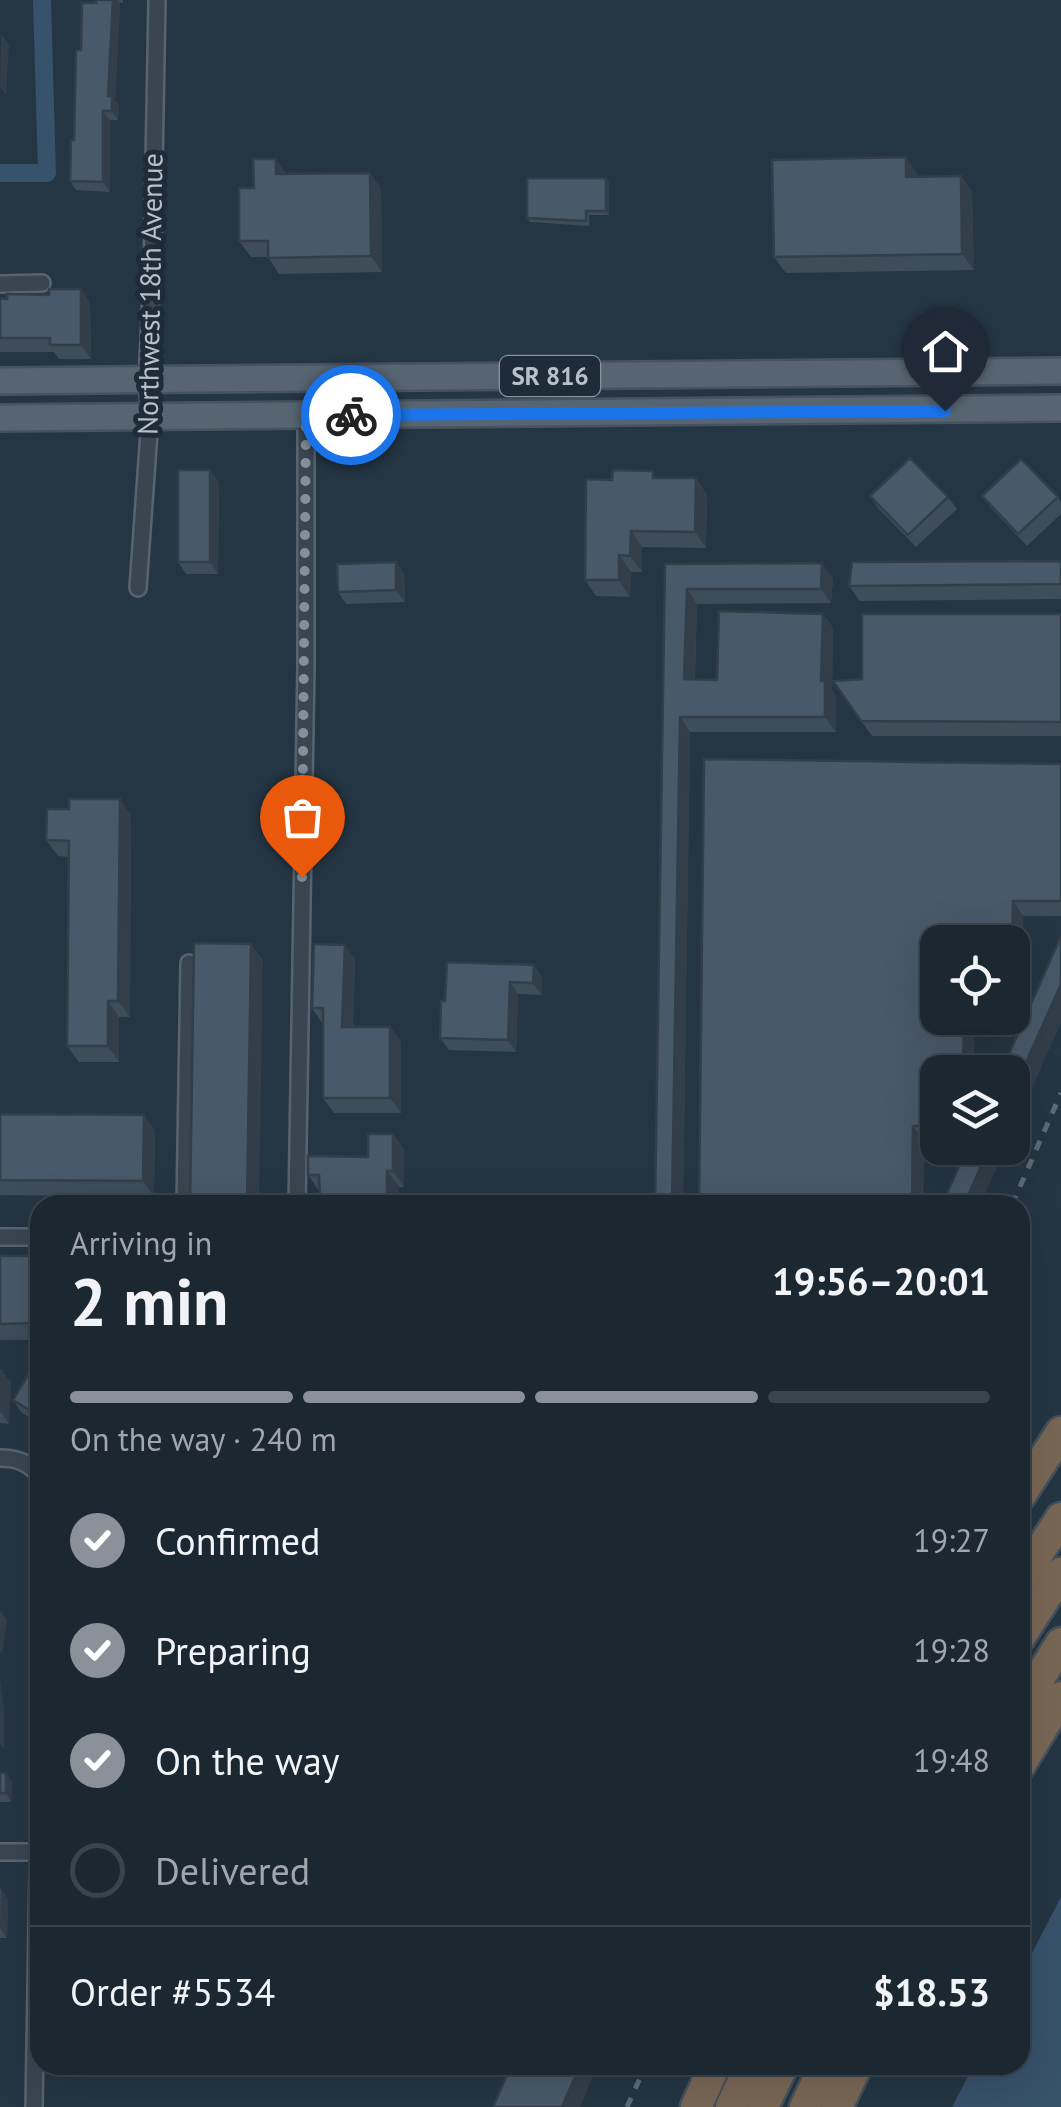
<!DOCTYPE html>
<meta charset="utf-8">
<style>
body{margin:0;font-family:"PT Sans",sans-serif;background:#24303a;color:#f1f3f6;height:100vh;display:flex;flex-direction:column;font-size:38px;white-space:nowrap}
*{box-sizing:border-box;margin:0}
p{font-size:32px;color:#a0a6ac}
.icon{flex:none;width:55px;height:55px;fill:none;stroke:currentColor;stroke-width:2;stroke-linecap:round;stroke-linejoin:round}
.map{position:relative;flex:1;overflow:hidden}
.panel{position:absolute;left:30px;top:1195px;width:1000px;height:880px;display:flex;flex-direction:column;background:#1b2832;border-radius:30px;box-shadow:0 10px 40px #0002,0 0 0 2px #39444d}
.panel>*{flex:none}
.tools{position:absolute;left:920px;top:925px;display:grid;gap:20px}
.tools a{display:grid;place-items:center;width:110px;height:110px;border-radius:20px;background:#1b2832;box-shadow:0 10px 40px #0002,0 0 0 2px #39444d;font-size:50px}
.pin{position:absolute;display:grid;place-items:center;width:85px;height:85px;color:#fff;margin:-102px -42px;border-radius:50% 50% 50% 0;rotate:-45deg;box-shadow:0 0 10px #0007}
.pin .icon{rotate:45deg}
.courier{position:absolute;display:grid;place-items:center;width:100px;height:100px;margin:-50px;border:8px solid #1a73e8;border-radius:50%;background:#fff;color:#222;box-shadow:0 2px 12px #0007}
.summary em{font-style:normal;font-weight:700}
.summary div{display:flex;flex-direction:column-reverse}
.summary{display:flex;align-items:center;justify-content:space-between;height:170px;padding:0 40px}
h1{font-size:65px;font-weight:700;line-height:75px}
.bar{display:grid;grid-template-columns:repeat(4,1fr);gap:15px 10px;align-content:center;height:120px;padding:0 40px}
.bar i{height:12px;border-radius:8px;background:#39444d}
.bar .active{background:#8c9099}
.bar p{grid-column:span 4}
.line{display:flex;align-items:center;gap:25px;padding:0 40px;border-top:2px solid #39444d}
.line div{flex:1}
ol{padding:0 40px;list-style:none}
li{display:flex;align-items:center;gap:30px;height:110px}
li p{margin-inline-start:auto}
li .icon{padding:10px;border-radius:50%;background:#8c9099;color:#fff;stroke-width:4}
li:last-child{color:#a0a6ac}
li i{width:55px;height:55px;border:5px solid #39444d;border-radius:50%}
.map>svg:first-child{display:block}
.water{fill:#37526b}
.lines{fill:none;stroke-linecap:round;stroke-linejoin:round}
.canal{stroke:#37526b;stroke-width:18}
.minor-casing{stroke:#576470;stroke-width:20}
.primary-casing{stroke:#46525f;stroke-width:30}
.motorway-casing{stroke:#44515d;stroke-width:35}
.minor{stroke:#394652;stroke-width:15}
.primary{stroke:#576572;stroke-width:25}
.motorway{stroke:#796755;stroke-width:30}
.rail{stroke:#5b6b79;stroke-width:5;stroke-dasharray:10 10;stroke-linecap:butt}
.wall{fill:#3e4d5a;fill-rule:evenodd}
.shaded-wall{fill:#323e4a}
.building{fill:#485969;stroke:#323e4a;stroke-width:2.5}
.done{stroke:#83909c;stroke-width:10;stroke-dasharray:0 18}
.route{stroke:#1a73e8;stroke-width:12}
.labels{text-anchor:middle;stroke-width:10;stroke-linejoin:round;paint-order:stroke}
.shield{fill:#1e2b38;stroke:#8894a0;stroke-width:2.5}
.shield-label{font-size:25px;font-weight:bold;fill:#b6c1cc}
.street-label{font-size:28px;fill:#b6c1cc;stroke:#1e2b38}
</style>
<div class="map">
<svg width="1061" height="2107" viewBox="0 0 1061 2107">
<rect width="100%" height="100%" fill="#243543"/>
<!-- water -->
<path class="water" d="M1061 1897V2107H952L974 2065H1020V1976Z"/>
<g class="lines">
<!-- canal -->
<path class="canal" d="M0 173H47L42 0"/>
<defs>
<path id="minor" d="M0 284 42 283
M138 588 150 418 147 380 152 276 157 0
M185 1205 189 963
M297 1205 306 664V415
M0 1237H40
M0 1458C18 1458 29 1463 40 1476
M0 1852H40
M34 2107 40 1752"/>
<path id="primary" d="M0 381 1061 371
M0 418 1061 408"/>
<path id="motorway" d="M1020 1496 1061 1432
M1020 1581 1061 1518
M1020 1637 1061 1573
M1020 1709 1061 1643
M1020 1765 1061 1697
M696 2107 715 2065
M731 2107 751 2065
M763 2107 783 2065
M805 2107 825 2065
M837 2107 857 2065"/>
</defs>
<!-- minor casing -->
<use href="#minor" class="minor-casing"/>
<!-- primary casing -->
<use href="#primary" class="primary-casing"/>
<!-- motorway casing -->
<use href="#motorway" class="motorway-casing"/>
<!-- minor -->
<use href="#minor" class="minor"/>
<!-- primary -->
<use href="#primary" class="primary"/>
<!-- motorway -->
<use href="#motorway" class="motorway"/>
<!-- rail -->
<path class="rail" d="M1012 1205 1061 1093
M627 2107 646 2065"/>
</g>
<!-- wall -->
<path class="wall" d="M96 0H123V3H120L115 100 119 105 118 120H110V192L76 190 70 181 81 50Z
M370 173 381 189 382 272 279 274 268 257H251L239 241 254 188 286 174Z
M917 173V177L961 176 972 192 974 270 786 273 774 257Z
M606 178 609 182V215H589V226L530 222 527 218Z
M81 289 90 303 91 359H59L54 352H0V298L49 295Z
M210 470 219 483 218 574H186L178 562Z
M658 478H696L707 495 706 548 642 547V572H631L630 597 596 596 585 580 612 480Z
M870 496 948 497 957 509 916 547 878 508Z
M982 496 1058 497 1061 502V514L1027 546 991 508Z
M1061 561V599L860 601 849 586Z
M396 562 404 574 405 602 346 604 338 592Z
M665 564 833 578 831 603 697 604 695 679 717 680 823 614 833 628 832 690 836 696V732H690L683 1205Z
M1061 614V736H872L833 681 862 679Z
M1061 764V916H1023L1022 1025 1061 1022 1012 1132V1072L1020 1029 974 1028 938 1072V1140L924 1141 923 1205H699ZM1012 942V1018H938Z
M131 815 130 1017H119V1062H79L67 1046 69 857 58 856 46 840Z
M345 945 355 960 353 1027H390L401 1042V1113H334L323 1098 322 1023 312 1008Z
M534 965 542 977V995L518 994 516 1052 449 1050 440 1038 445 1001Z
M0 1114 144 1115 155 1131 154 1197 0 1195Z
M393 1134 404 1150V1187L319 1191 308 1175 368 1157Z
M0 1256H40V1340H0Z
M40 1368V1424L21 1412 13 1400Z
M0 1371H2L11 1383 9 1424 0 1423Z
M0 1773H6L12 1782 11 1802H0Z
M0 1888 8 1899 7 1938H0Z"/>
<!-- shaded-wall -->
<path class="shaded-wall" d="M113 0H118L120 3 115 100 119 105 118 120 112 111 108 96Z
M1 34 9 45 6 95 0 86Z
M103 111 110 120V192L103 182Z
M906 157 917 173 918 193 906 177Z
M276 159 287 175 276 174Z
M370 173 381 189 382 272 371 256Z
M961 176 972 192 974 270 962 254Z
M606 178 609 182V215L606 211Z
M81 289 90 303 91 359 81 345Z
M210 470 219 483 218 574 210 562Z
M696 478 707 495 706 548 695 532Z
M631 531 642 547V572L630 556Z
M619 555 631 572 630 597 619 580Z
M396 562 404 574 405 602 396 590Z
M822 563 833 578 831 603 821 589Z
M687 589 697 604 694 694 684 679Z
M823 614 833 628 832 690 836 696V732L825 717 821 681Z
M680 717 690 732 683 1205H672Z
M120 799 131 815 130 1017 118 1001Z
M1013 901 1023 916 1022 1029 1012 1016Z
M251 944 263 960 259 1205H247Z
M345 945 355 960 352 1042 342 1027Z
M534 965 542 977V995L533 983Z
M510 982 518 994 516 1052 508 1040Z
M1061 984V1022L1012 1132V1094Z
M108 1001 119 1017V1062L108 1046Z
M964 1018H967L974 1028V1072H963Z
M390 1027 401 1042V1113L390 1098Z
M144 1115 155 1131 154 1197 143 1181Z
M913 1126 924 1141 922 1205H912Z
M393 1134 404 1150V1187L393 1171Z
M989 1148H1006L980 1205H964Z
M387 1171 399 1187 398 1205H387Z
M2 1371 11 1383 9 1424 1 1411Z
M0 1610 7 1620 2 1655 0 1652Z
M0 1679 4 1709V1749L0 1744Z
M6 1773 12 1782 11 1802 6 1793Z
M1 1888 8 1899 7 1938 0 1928Z
M580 2065H598L580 2107H562Z"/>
<!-- building -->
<path class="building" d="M96 0H113L108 96H112V111H103V182L70 181 71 140H74L76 50H81L82 3H96Z
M906 157V177L961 176 962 254 774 257 772 160Z
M253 159H276V174L370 173 371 256 268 258V241H239V188H254Z
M527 178H606V211H586V221L527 218Z
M49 289H81V345H50V338H0V298L7 299V294L49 295Z
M910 458 948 497 908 535 870 496Z
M1021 459 1058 497 1018 534 982 496Z
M178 470H210V562H178Z
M613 470 653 471V478H696L695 532 631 531 630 556 619 555V580H585L586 479 612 480Z
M1061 561V584L849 586 852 562Z
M396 562V590L338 592 337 564Z
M822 563 821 589H687L684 679 717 680 719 611 823 614 821 681H825V717H680L672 1205H655L665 564Z
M862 614H1061V722L861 721 833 681 862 679Z
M704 759 1061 764V901H1013L1012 942H938V1018H964L963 1072H938V1126H913L912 1205H699Z
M69 799H120L118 1001H108V1046H67L69 841 46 840 47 809H69Z
M1061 936V984L1012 1094V1072H1001Z
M194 943 251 944 247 1205H190Z
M314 944 345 945 342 1027H390V1098H323V1008H312Z
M447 962 534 965 533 983 510 982 508 1040 440 1038 441 1001H445Z
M0 1114 144 1115 143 1181 0 1180Z
M368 1134H393V1171H387V1205H320L319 1175H308V1156L368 1157Z
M967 1148H989L964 1205H942Z
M0 1256H40V1323L0 1324Z
M34 1365 40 1368 39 1416 13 1400Z
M0 1371H2L1 1411H0Z
M0 1773H6V1793H0Z
M511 2065H580L562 2107H493Z"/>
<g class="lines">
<!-- done -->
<path class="done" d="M302 877 306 415H351"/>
<!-- route -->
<path class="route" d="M351 415 945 411"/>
</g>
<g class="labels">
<!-- shield labels -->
<rect class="shield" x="500" y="356" width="100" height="40" rx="8"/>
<g class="shield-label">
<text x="550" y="385">SR 816</text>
</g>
<!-- street labels -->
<g class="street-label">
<text transform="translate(150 294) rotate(-89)" y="10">Northwest 18th Avenue</text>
</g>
</g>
</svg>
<div class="tools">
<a><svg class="icon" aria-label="locate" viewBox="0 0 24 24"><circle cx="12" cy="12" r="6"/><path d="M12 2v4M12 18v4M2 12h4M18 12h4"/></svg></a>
<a><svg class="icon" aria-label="layers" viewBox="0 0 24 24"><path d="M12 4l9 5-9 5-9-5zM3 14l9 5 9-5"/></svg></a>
</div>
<div class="pin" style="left:302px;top:877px;background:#ea580c"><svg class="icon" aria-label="bag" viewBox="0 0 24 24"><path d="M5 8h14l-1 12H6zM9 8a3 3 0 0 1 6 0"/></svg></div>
<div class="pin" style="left:945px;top:411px;background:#1f2937"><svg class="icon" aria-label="home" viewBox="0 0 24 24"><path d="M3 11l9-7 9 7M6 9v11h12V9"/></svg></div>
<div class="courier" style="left:351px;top:415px"><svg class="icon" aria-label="bike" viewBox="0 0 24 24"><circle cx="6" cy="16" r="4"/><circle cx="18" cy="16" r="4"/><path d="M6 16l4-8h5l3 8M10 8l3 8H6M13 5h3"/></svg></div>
<section class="panel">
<div class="summary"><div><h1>2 min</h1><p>Arriving in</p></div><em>19:56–20:01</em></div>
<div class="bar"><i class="active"></i><i class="active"></i><i class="active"></i><i></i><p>On the way · 240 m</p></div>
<ol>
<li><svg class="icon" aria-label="check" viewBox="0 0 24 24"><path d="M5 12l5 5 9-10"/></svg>Confirmed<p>19:27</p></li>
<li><svg class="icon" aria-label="check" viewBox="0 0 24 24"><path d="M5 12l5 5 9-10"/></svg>Preparing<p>19:28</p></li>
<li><svg class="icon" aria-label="check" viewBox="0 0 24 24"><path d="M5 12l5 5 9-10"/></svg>On the way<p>19:48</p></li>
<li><i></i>Delivered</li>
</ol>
<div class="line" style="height:130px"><div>Order #5534</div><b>$18.53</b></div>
</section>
</div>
